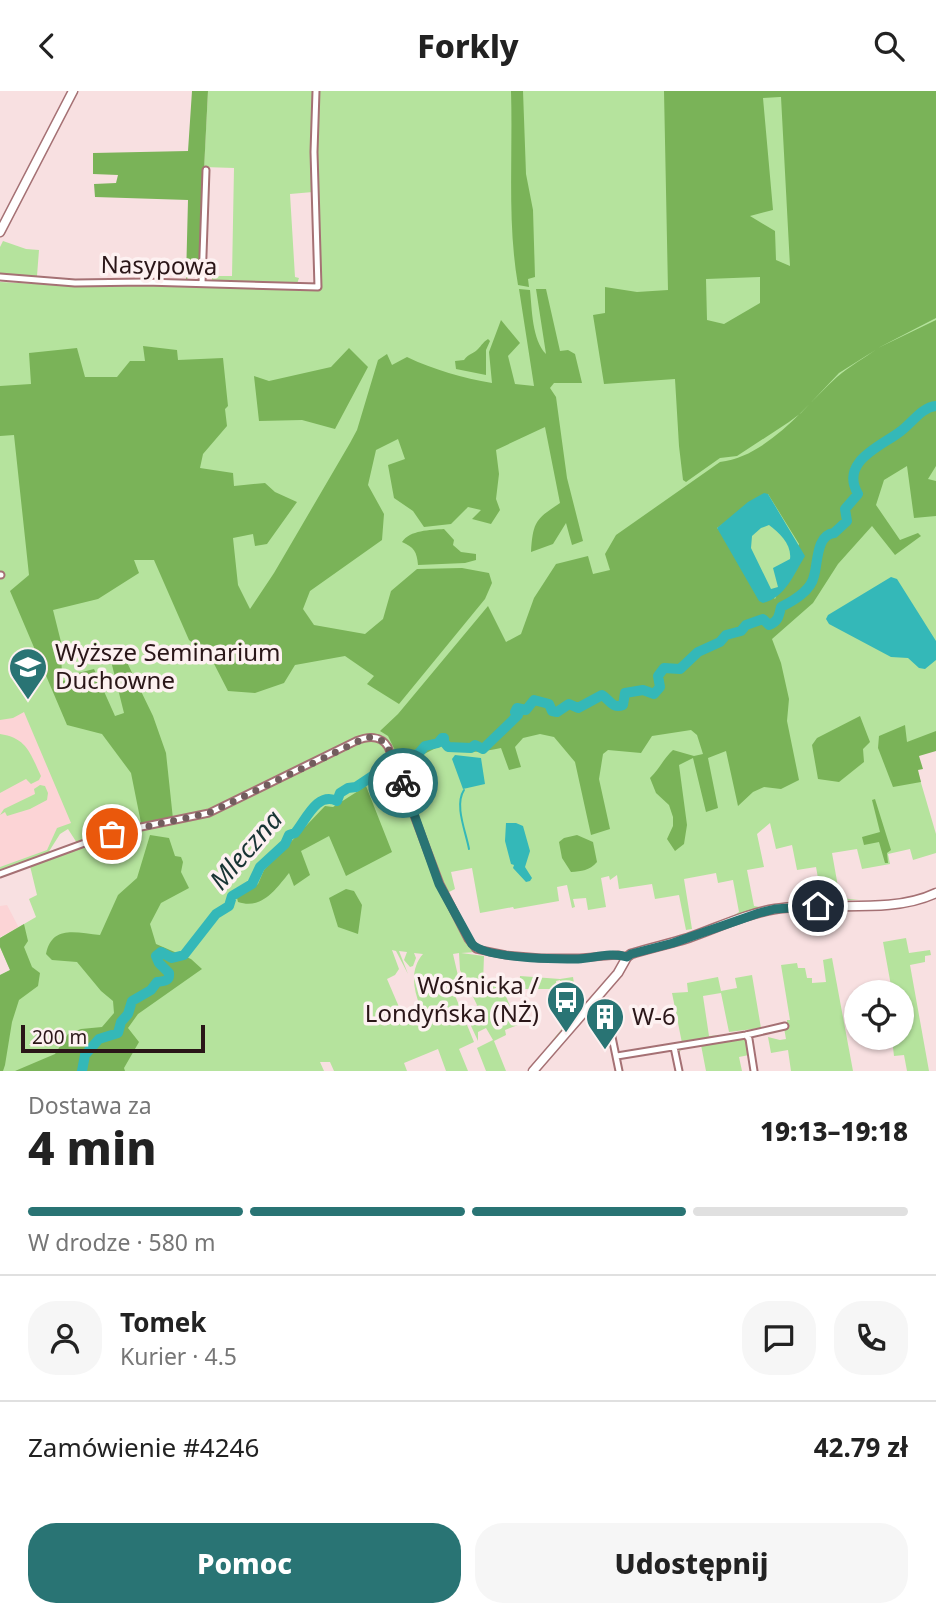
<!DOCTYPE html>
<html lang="pl">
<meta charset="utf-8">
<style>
body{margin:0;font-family:"Noto Sans",sans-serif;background:#f6f6f6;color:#222;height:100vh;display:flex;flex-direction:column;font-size:26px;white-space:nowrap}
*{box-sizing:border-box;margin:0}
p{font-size:23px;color:#767676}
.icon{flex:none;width:38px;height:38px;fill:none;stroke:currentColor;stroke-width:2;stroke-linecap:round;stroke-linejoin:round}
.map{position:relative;height:980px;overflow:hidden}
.side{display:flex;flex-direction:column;background:#fff;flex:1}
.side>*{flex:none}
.tools{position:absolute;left:844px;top:889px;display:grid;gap:14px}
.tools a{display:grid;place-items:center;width:70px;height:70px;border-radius:50%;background:#fff;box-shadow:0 2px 5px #0004;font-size:35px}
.scale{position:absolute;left:21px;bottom:18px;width:184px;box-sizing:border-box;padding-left:7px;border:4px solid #2a1618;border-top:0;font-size:19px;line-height:24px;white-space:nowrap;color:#2a1618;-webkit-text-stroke:5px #fdf1f1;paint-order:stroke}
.pin{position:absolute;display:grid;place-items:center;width:60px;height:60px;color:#fff;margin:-30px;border:4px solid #fff;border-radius:50%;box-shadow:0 2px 7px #0007}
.courier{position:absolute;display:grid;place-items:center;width:70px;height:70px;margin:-35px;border:5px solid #297474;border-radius:50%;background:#fff;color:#222;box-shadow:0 2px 9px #0007}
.head em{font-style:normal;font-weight:800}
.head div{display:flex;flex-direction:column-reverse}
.head{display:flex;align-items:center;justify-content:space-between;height:119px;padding:0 28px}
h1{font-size:46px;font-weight:800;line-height:52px}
.bar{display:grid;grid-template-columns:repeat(4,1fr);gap:10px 7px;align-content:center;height:84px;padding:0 28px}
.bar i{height:9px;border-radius:5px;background:#e0e0e0}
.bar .on{background:#297474}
.bar p{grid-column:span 4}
.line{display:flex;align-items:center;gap:18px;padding:0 28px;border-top:2px solid #e0e0e0}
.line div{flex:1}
.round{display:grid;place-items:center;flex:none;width:74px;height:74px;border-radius:28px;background:#f6f6f6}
.action{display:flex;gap:14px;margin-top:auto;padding:14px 28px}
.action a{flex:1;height:80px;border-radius:28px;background:#297474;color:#fff;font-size:28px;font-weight:800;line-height:80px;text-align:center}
.action a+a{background:#f6f6f6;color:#222}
header{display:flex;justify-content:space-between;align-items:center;height:91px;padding:0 28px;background:#fff;font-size:32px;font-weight:800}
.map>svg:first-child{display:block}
.built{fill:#fcd4d6}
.green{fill:#b5e39d;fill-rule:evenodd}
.forest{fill:#7ab358;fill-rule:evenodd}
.water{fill:#34b8b8;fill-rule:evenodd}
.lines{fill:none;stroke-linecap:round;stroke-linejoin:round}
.stream{stroke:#34b8b8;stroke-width:2}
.river{stroke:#34b8b8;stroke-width:10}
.street-casing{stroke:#a57174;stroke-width:9}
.secondary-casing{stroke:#a57174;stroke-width:11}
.street{stroke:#fff;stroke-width:5}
.secondary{stroke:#fff;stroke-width:8}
.done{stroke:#725d5e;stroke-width:7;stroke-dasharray:0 12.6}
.route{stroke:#297474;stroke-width:9}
.labels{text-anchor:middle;stroke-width:7;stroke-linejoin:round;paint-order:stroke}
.street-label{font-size:24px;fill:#2a1618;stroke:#fdf1f1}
.poi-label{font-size:24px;fill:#2a1618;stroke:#fdf1f1;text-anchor:start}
.water-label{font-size:26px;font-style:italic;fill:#183434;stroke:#fdf1f1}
</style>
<header><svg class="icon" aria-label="back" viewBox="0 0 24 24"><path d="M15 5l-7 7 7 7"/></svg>Forkly<svg class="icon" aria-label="search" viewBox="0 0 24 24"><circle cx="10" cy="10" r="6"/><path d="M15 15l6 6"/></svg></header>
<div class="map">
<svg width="936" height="980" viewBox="0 0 936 980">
<rect width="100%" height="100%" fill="#f8e0e1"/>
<!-- built -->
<path class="built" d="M0 487 72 732 57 738 47 759 0 776Z
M7 814 19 837 0 846V815Z"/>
<!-- green -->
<path class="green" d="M208 0H314L313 101 290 103 295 186 299 187 297 193 212 190V185H232L234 77 204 76Z
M318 0H936V650L912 661 936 743V762L913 769 910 758 888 763 890 773 862 778 857 758 832 762 840 807 859 809 819 810 822 809 816 776 797 779 792 754 776 758 770 732 757 743 764 776 747 779 754 815 760 816 733 825 739 821 733 789 718 792 716 782 684 788 692 838 686 839 679 804 655 808 652 793 619 798 617 784 610 789 609 785 601 787 606 816 588 819 586 807 573 808 575 816 572 817 567 794 557 796 559 810 514 818 513 816 480 822 472 777 451 781 455 798 447 802 476 861 461 862 484 865 483 892 502 896 518 934 505 939 506 944 494 950 506 980H486L477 957 493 949 486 937 478 941V950L465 922 476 917 477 914 460 879 459 862 453 863 459 889 454 902 474 951 459 958 468 980H446L438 958 404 972 407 980H334L330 971H320L324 980H0V884L10 879 0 856V847L36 826 29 808 37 804 30 775 83 756 81 751 77 752 68 738 60 743 48 762 0 780V776L47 759 57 737 71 732 24 621 13 627 0 629V191L76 195H319L315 61ZM392 859 396 860 408 883 399 860 407 861 404 869 410 876 413 875 416 867 414 862 423 863C410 878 413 897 420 915L402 923 387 888 395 884 399 878Z
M3 150 26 158 39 159 37 185 0 184V156Z
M0 643C27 647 30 662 41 685L39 689 31 693 26 688 0 702Z
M40 694 45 695 48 702 47 709 30 718 7 725 5 721 0 724 4 718 35 703 34 698Z
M906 847 909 862 930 859 931 864 925 865V871L910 874 929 980H907L904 964 894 965 892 948 901 947V901H888L892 900 883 851Z
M832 867 853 980H791L788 959 771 962 768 946 780 949 786 948 784 937 787 936V929H790L781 874 797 872 798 877H805L807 887H812V892L826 891 823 869Z
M752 884 761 937 729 941 721 902 703 905 709 945 721 944 682 952 672 902 688 901 687 892 718 886 721 900 737 897 735 887Z
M520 885 560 888 573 886 578 918 582 916 547 956 569 929 560 889 556 890 557 898H519Z
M745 947 749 964 739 966 742 980H706L701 954 681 957 679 965V957Z"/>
<!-- forest -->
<path class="forest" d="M192 0H208L199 178 196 184 186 188 188 109 95 106 94 93 116 92 118 84 93 83V62L188 60Z
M511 0H523L526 83 533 119 535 186 528 188 529 196 518 194C507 131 513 64 511 0Z
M664 0H936V227L878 257 936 229V375L928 388 936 390V425L914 427 907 375 884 389 876 414 900 449 918 442 921 445 895 464 872 435 838 473 813 512 772 548 781 572 789 608 787 630 799 689 781 698 764 696 753 701 738 715 726 660 708 667 718 717 706 721 693 667 679 674 687 734 684 753 675 760 667 748 673 735V726L669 714 656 702 650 687C660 677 664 667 673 659L694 665 703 663 697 644 691 639 652 645 641 662 608 659 603 663 599 688 610 738 591 744 575 671 554 646 540 643 523 647 515 656 521 676 509 679 501 657C480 662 460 663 440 655L402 674 388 645 380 640 398 623 488 515 506 551 521 543 534 507 556 473 588 465 593 483 610 479 605 463 616 444 720 371C768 365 804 316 837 286 850 275 864 267 877 258L839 282 801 322 789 331 737 365 720 367 686 391 683 389 679 355 675 288 604 293 593 224 605 222V196L637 201 668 199ZM780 6H781L790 175 776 169 775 140 750 125 773 119 763 7ZM760 186V212L724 233 707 229 706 188ZM768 403 799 453 775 508 717 437Z
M519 198 530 199C532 218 532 249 546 263L536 198H546L560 260 568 259 575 263 582 292H554L550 297 556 306 567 387 583 450 572 454 566 432 553 453 531 461C533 430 536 428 560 412L545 336 496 359 499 383 496 408 500 419 491 433 472 428 481 419 468 416 451 433 424 436 413 420 394 407 388 374 405 368 398 348 376 359 368 394 384 423 382 449 310 500 303 518 314 534 365 543 383 528 391 500 417 478 462 477 489 482 492 492 485 508 399 613 367 593 374 585 345 565 295 574 284 592 255 602 228 600 210 565 189 549 154 469H134L139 482 98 508 53 519 61 551 62 590 79 587 78 582 94 578 115 625 124 622 109 562 121 559 153 625 166 662 173 728 141 732 131 682 102 643 67 634 10 500 29 484 14 344 0 345V295L31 293 29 262 77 257 85 286H117L130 270H145L143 255 177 259 178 269 223 267 228 315 225 318 227 335 203 363 200 377 233 382 234 395 265 392 275 401 297 411 267 453 255 455 253 443 233 447 238 494 250 518 274 482 350 352 357 339 378 269 387 263 392 274 407 266C434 279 463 287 492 292L489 261 501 229 520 252 508 265 515 293 534 295Z
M488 248 490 250 486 259V284L456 278 455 270 464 269C469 262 474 263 478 258 482 254 483 251 488 248Z
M349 257 368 276 335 338 302 329 259 330 254 285 269 290 331 276Z
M444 438 454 449 453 454 461 461 476 463V469L465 472 418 474C417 461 414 456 402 451 410 439 430 439 444 438Z
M860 625 870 651 863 658 864 671 839 691 818 688 812 654 817 647Z
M905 634 907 651 936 640V660L919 665 923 678 918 679 921 691 893 696 878 657 879 645Z
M366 695 392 761 346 785 329 745 301 760 310 784 294 795 289 782C276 798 262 819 238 811L237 807 258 793 264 779 325 715 333 716Z
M875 708 891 759 887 762 888 772H885L879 751 864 754 862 746 880 741 872 709Z
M140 741 123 768 119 770 96 763 85 755 107 747Z
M150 744 169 747 175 765 181 766 183 771 181 781 189 797 161 812 150 833 156 853 191 868 202 878 138 923 128 937 139 951 124 977 125 980H15L55 963 68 943 81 938 102 936 114 922 113 910 101 900 77 871 52 869 46 863C52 833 77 842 100 844L118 804 137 787Z
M577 744 593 751 597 771C589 780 582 780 571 781L562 767 559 751 564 747Z
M346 798 354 800 362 814 358 843 338 836 329 807Z
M24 833 28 850 24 856 32 876 40 882 38 895 19 909 12 931 5 974 3 980H0V884L10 879 0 856V847Z"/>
<!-- water -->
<path class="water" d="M764 402 768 403 805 465C794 483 785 507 763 512L759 510 717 437 748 411ZM769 434C780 442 792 454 790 468L773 477 778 496 771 498 751 457 752 445 761 437Z
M891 486 897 488 936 550V569L925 578 919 577 908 567 891 566 829 533 826 528 828 524Z
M455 664 481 667 485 693 463 698 452 668Z
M506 732H516L523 735 530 760 525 776 532 787 530 790 526 791 513 777 514 774 511 773 505 750Z"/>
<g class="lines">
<!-- stream -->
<path class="stream" d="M464 699C454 714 466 741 469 758"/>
<!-- river -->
<path class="river" d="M82 980 85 964 99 948 118 942 121 931 128 923 132 910 151 899 157 891C163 890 170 891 169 882L159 872 156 865 161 861 172 867 184 864 216 823 229 815 232 805 252 793 260 776 285 753 289 744 295 742C306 729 317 700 337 710L340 702 348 697 356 696 380 680 419 662 425 655 438 652 442 647H444V651L448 656 471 657 475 654 483 658C495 646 506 636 518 624L515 621 517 617 526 619 534 609 549 613 552 620 557 621 569 613 578 617 602 604C610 609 612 618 623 614L625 602 643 599 654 603 660 596 658 585 664 577 680 578 698 561 720 551 726 544 741 540 746 534 763 528 769 534C778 531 779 525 781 516 793 510 811 500 814 485 818 472 816 444 834 442L847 430 845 418 858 403C839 370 882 355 901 340 912 332 922 316 936 315"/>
<defs>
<path id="street" d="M0 186 75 192 145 191 318 196 314 61 316 0
M202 192 206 79
M0 484H1
M0 783 112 742 209 722 356 650C368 645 381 644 388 656L440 793 468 848 476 858 506 864 541 867H580L618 864 627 866
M593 911 612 946 619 980
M746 944 749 948 754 980
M674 956 679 980
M617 965 746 944 785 935"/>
<path id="secondary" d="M0 141 73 0
M533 980 618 882 627 866 631 863C650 857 669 853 688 847 717 837 745 823 775 818 826 810 890 824 936 802"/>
</defs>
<!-- street casing -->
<use href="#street" class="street-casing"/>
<!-- secondary casing -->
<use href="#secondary" class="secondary-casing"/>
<!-- street -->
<use href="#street" class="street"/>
<!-- secondary -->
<use href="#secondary" class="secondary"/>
</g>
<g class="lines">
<!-- done -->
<path class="done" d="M112 743 209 722 367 646 377 647 386 652 403 692"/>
<!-- route -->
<path class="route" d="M403 692 439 793 472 853C486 868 557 868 578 868 594 867 611 861 627 866L631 863 673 852 759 822 775 818 818 815"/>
</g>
<!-- icons -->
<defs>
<symbol id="university-pin" viewBox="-11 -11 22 30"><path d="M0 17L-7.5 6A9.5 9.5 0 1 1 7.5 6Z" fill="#297474" stroke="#fdf1f1"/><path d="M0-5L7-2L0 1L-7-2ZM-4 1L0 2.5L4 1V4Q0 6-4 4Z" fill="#fff"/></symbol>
<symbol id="bus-pin" viewBox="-11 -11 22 30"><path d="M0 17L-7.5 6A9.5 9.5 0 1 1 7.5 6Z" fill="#297474" stroke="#fdf1f1"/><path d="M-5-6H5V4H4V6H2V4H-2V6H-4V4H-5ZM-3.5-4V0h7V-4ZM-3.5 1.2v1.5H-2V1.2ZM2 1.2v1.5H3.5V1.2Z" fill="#fff"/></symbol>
<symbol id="building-pin" viewBox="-11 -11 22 30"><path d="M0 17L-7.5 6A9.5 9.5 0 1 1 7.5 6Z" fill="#297474" stroke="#fdf1f1"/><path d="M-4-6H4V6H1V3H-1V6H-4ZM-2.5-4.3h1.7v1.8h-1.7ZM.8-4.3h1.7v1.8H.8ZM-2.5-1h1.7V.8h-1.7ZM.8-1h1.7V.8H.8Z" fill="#fff"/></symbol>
</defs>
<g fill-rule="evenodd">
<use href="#university-pin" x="6" y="554" width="44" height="60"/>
<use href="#bus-pin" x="544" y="887" width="44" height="60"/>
<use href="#building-pin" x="583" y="904" width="44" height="60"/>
</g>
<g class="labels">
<!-- street labels -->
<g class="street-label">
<text transform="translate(159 175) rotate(1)" y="8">Nasypowa</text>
</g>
<!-- poi labels -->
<g class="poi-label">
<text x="55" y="570">Wyższe Seminarium<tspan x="55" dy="28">Duchowne</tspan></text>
<text x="539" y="903" text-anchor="end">Wośnicka /<tspan x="539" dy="28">Londyńska (NŻ)</tspan></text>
<text x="632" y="934">W-6</text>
</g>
<!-- water labels -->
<g class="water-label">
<text transform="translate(246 759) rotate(-49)" y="9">Mleczna</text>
</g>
</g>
</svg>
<div class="tools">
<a><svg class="icon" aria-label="locate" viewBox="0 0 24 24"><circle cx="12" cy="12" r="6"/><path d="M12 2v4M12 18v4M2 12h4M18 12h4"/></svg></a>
</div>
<div class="scale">200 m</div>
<div class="pin" style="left:112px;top:743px;background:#ea580c"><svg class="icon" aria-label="bag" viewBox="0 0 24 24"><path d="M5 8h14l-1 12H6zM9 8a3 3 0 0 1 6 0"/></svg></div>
<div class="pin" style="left:818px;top:815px;background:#1f2937"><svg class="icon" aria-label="home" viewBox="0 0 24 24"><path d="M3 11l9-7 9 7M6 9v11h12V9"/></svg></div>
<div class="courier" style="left:403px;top:692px"><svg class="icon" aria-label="bike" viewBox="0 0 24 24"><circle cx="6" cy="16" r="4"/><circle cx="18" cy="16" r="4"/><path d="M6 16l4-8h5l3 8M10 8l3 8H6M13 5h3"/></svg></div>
</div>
<section class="side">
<div class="head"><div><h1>4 min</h1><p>Dostawa za</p></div><em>19:13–19:18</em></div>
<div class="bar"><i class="on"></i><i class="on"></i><i class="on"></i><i></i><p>W drodze · 580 m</p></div>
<div class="line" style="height:126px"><a class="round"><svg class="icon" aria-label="person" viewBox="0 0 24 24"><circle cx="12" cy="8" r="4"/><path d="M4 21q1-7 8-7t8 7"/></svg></a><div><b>Tomek</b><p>Kurier · 4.5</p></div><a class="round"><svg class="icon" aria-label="chat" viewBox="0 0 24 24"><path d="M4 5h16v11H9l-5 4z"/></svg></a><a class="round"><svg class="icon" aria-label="phone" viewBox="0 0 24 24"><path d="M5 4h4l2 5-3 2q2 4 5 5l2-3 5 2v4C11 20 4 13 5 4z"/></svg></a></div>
<div class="line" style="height:91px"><div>Zamówienie #4246</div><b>42.79 zł</b></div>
<div class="action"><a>Pomoc</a><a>Udostępnij</a></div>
</section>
